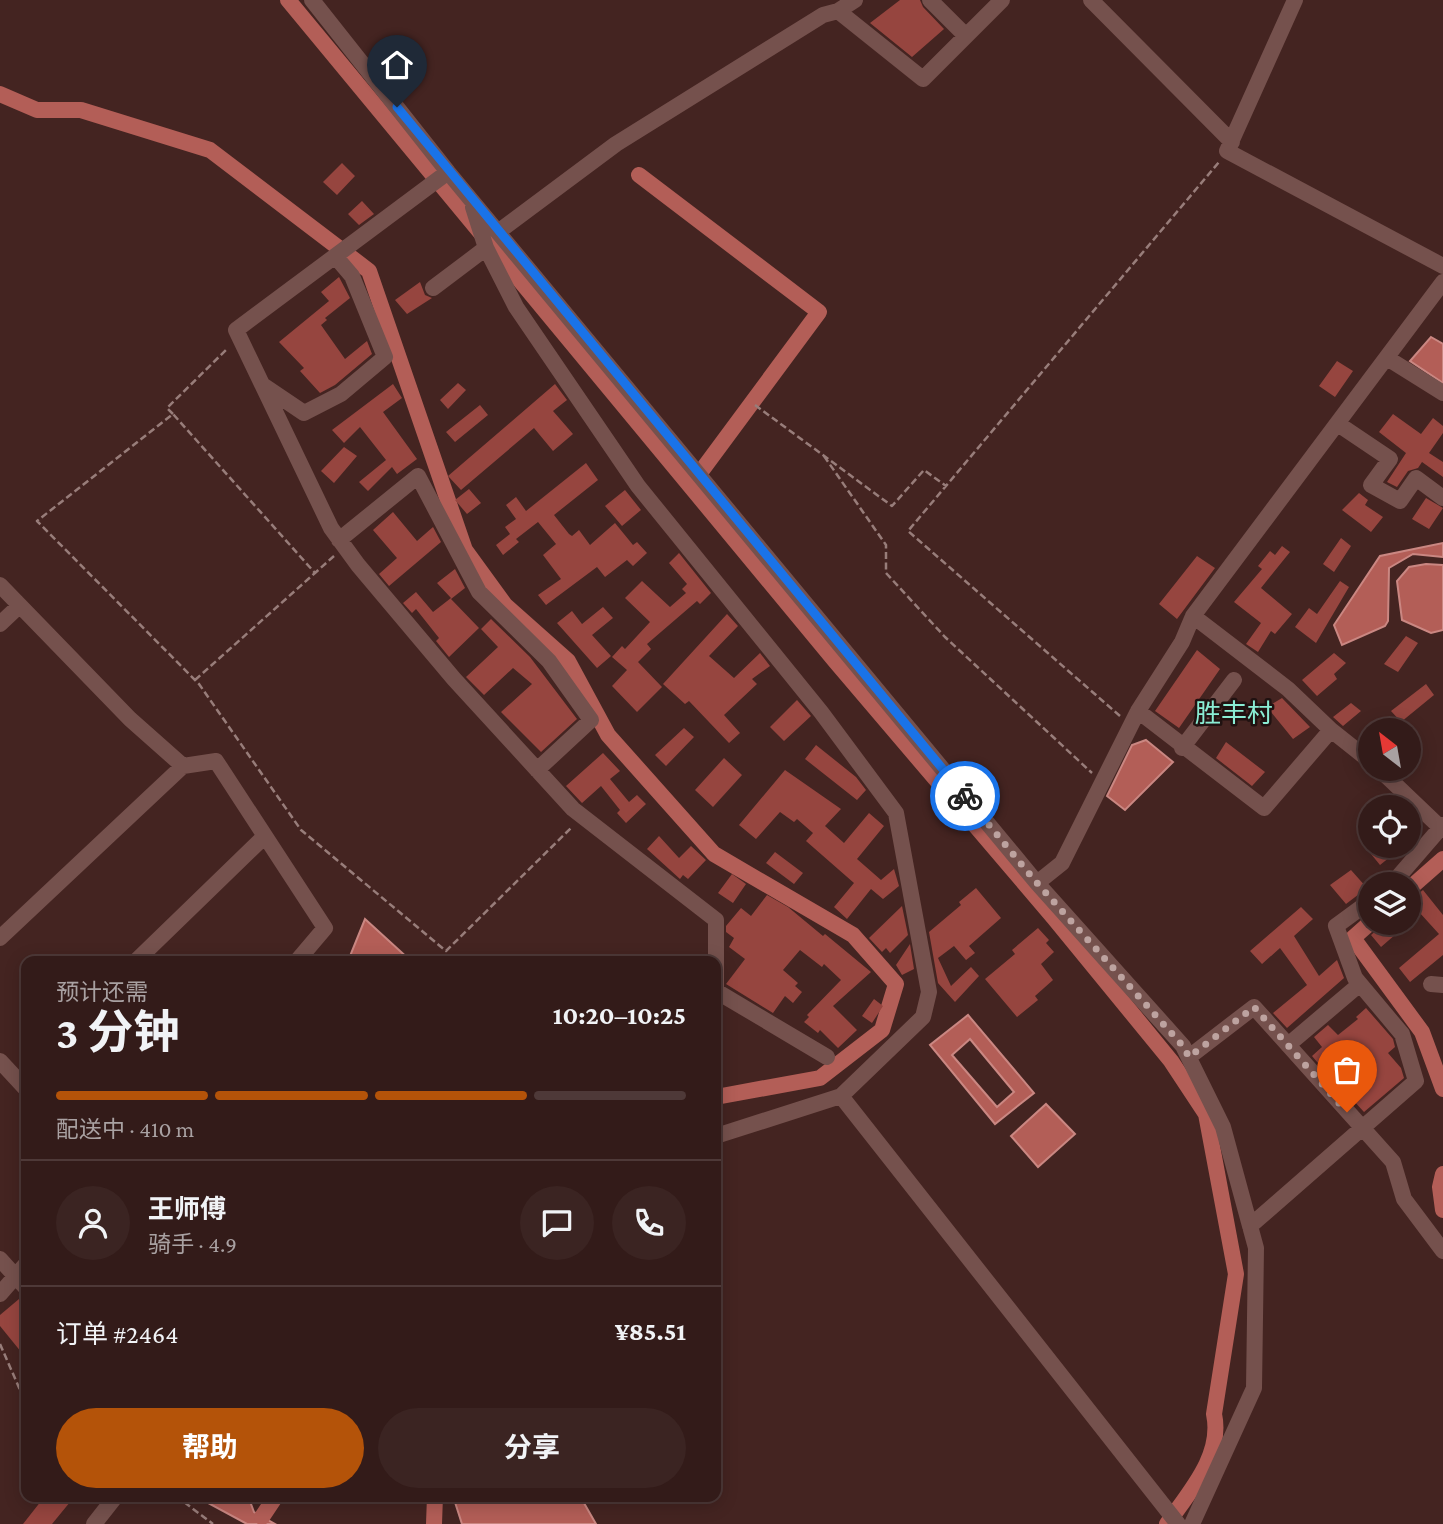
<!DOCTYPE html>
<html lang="zh">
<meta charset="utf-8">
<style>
body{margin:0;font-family:"Crimson Pro","Noto Sans SC",serif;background:#3b2422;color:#f1f3f6;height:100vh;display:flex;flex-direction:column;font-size:26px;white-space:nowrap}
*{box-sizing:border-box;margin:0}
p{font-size:23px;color:#a9a1a2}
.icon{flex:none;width:38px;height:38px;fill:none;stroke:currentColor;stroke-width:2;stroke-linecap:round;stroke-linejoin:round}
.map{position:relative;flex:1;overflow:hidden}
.side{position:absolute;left:21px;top:956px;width:700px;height:546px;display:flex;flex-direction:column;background:#331b19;border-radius:14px;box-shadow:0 4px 18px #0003,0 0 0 2px #4e3938}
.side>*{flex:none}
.needle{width:46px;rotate:329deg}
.fabs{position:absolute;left:1358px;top:718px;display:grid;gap:14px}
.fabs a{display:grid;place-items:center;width:63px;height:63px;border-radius:50%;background:#331b19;box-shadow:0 4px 18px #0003,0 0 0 2px #4e3938;font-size:35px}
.pin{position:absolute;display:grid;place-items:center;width:60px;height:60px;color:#fff;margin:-72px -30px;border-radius:50% 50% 50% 0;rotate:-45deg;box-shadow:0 0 7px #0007}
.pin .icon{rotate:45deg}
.courier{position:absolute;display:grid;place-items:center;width:70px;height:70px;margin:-35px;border:5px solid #1a73e8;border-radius:50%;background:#fff;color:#222;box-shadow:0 2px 9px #0007}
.head em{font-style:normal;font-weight:700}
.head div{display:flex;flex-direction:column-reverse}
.head{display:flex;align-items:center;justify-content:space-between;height:119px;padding:0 35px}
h1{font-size:46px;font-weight:700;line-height:52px}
.bar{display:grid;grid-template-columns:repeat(4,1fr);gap:10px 7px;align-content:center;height:84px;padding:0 35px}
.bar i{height:9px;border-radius:5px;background:#4e3938}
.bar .selected{background:#b45309}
.bar p{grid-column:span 4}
.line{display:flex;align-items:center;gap:18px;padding:0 35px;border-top:2px solid #4e3938}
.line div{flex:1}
.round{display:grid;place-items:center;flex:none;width:74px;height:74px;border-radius:37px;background:#3b2422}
.button{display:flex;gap:14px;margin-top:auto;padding:14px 35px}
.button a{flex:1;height:80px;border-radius:42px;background:#b45309;color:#fff;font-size:28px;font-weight:700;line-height:80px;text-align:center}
.button a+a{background:#3b2422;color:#f1f3f6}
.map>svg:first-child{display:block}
.water{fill:#b35e57;stroke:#ca8782;stroke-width:2;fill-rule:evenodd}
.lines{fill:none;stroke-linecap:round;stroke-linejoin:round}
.canal{stroke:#b35e57;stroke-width:16}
.building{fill:#96453f}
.path{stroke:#987d7a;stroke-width:2.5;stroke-dasharray:7 3.5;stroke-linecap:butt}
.minor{stroke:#75514d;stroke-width:16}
.done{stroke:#bda3a0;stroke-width:7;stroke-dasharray:0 12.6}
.route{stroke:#1a73e8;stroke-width:9}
.labels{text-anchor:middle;stroke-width:5;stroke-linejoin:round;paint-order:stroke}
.quarter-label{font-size:26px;fill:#8aedd4;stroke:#201211}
</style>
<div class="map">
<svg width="1443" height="1524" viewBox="0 0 1443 1524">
<rect width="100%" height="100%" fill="#442421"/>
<!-- water -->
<path class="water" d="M1431 337 1443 344V383L1410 361Z
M1443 543V557L1413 554 1389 568 1388 621 1385 626 1342 645 1334 625 1380 556Z
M1426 564 1443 565V630L1431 633 1402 620 1397 581 1409 567Z
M1146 740 1173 762 1125 810 1107 796 1132 745Z
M365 919 411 961H348Z
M968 1015 1034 1093 995 1124 930 1045ZM970 1039 1014 1092 997 1107 952 1055Z
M1046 1104 1075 1134 1038 1167 1011 1136Z
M201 1496H248L254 1512 275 1524H247L208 1503Z
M453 1496H580L596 1524H462Z"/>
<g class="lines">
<!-- canal -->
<path class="canal" d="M288 0 835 661 1054 918 1171 1061 1206 1114 1236 1274 1214 1414C1223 1456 1189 1492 1167 1524
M0 94 37 110H81L210 150 369 271 465 550 505 605 568 661 608 735 714 854 853 935 896 984 882 1030 820 1078 716 1097
M639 175 819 312 691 485
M1409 889 1443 859
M1371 922 1353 938 1422 1032 1443 1089
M1443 1174 1440 1187 1443 1210
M262 1517 276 1496
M434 1524 435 1496"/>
</g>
<!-- building -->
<path class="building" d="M900 0H920L923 7 944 29 912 57 870 23Z
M342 163 355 176 337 195 323 182Z
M362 201 374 214 359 225 348 214Z
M339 277 350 298 325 318 327 320 321 325 345 359 367 341 372 354 335 385 320 393 300 371 304 368 279 342 329 301 321 292Z
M420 282 425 295 432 298 407 314 395 300Z
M1337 361 1353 371 1335 397 1319 386Z
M458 383 466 390 448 409 440 400Z
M393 384 402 398 383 412 417 459 397 474 392 467 368 491 359 482 386 460 360 427 344 443 332 430Z
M555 384 567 400 553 411 573 434 553 451 534 428 461 490 448 476Z
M480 405 488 415 455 442 446 432Z
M1393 414 1421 434 1433 418 1443 426V433L1429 453 1443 462V477L1422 462 1418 468 1408 471 1397 487 1387 482 1406 453 1379 432Z
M344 447 357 456 334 483 321 471Z
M586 463 598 480 554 515 569 534 572 536 579 530 590 545 615 523 633 545 637 542 647 553 633 566 627 560 605 577 597 567 546 605 538 595 561 579 543 555 556 544 538 522 516 539 519 542 503 555 496 545 510 534 505 527 516 519 506 505 516 497 526 511Z
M469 489 481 503 467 514 455 500Z
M625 490 641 510 622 526 605 506Z
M1359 493 1368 500 1365 505 1383 517 1371 532 1342 510Z
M1426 498 1443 508 1429 529 1412 519Z
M393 512 417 541 433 527 441 542 389 586 379 574 397 558 373 530Z
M1341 538 1351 546 1334 572 1323 564Z
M1282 546 1290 552 1261 588 1292 614 1275 634 1271 631 1258 652 1246 644 1261 623 1234 602 1262 569 1258 566 1270 551 1275 555Z
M679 553 711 593 700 604 697 601 647 644 651 649 638 662 662 687 637 712 612 686 627 670 612 657 622 646 625 649 650 622 625 598 642 581 670 607 686 593 682 589 687 584 669 563Z
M1197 556 1215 568 1177 619 1159 604Z
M455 569 465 588 451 599 479 628 449 657 436 641 439 638 416 609 412 613 403 603 416 592 433 612 451 598 437 583Z
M1340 581 1349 587 1316 643 1295 627 1309 608 1317 614Z
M603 607 613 618 592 635 611 656 597 668 557 623 572 611 582 624Z
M727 614 738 626 709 656 734 678 760 653 770 666 752 679 757 684 724 715 740 733 729 743 689 701 685 704 663 684Z
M491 619 530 657 577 719 541 752 501 712 532 684 513 668 484 695 466 677 498 647 481 629Z
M1406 636 1418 643 1398 672 1384 664Z
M1197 650 1220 669 1179 728 1155 711Z
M1334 653 1346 663 1334 674 1337 679 1317 696 1302 680Z
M1426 684 1434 695 1401 722 1391 711Z
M1282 698 1310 727 1293 739 1267 707Z
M797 700 811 716 784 741 770 727Z
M1351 703 1361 711 1343 726 1333 717Z
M684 728 694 737 666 766 655 755Z
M1226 742 1265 772 1252 786 1216 758Z
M816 745 856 777 866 790 857 800 805 759Z
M603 753 620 771 610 779 629 802 637 795 646 804 626 823 617 813 620 810 601 786 582 803 566 786Z
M724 758 742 775 713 807 695 790Z
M785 770 841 809 825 826 844 843 869 813 884 826 857 859 881 880 894 869 899 886 883 899 871 889 847 919 834 907 854 883 806 841 813 833 797 819 794 822 780 812 756 839 739 825Z
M659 836 679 858 691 846 706 860 688 879 683 875 680 879 647 849Z
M1384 845H1388L1395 853 1380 865 1371 854Z
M775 852 803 873 794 884 766 863Z
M1351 870 1367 888 1346 904 1330 885Z
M732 874 746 884 733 903 718 893Z
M976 888 1001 918 969 946 975 953 966 960 954 946 938 958 951 986 971 967 979 976 955 1002 938 983 929 932 961 905 959 902Z
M1423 890 1443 915V955L1410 982 1399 968 1439 934 1409 901Z
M767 895 788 907 823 936 825 934 871 972 833 1006 857 1030 838 1048 820 1030 818 1033 804 1022 809 1017 807 1015 841 980 824 964 822 967 800 950 783 970 798 983 795 986 802 992 793 1003 785 996 773 1013 726 984 745 959 729 947 734 938 726 932V926L741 908 751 916Z
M902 906 908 935 890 953 886 948 882 952 869 938Z
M1301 907 1313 919 1294 936 1319 976 1337 960 1344 978 1287 1028 1273 1013 1307 985 1280 948 1262 964 1250 951Z
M1386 922H1410L1381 947 1371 935Z
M1038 928 1049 940 1046 943 1054 952 1041 964 1053 980 1035 996 1038 1000 1017 1017 985 979 1015 954 1012 950Z
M910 944 914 969 902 975 896 965Z
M874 999 883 1006 872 1023 862 1016Z
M1366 1008 1393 1039 1395 1047 1388 1053 1401 1068 1404 1078 1364 1112 1352 1099 1372 1080 1346 1048 1323 1069 1312 1056 1322 1047 1314 1037 1328 1025 1338 1035 1358 1019 1356 1017Z
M19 1299 26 1308V1358L0 1326V1315Z
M45 1496H75L52 1524H23Z"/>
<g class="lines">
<!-- path -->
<path class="path" d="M755 405 892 506 924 470 946 486
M173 414 167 408 228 348
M824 456 886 545V573L945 637 1092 773
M334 556 315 573 173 414 37 521 199 684 301 830 446 951 571 828
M195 680 315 573
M1120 716 908 531 1219 162
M0 1344 24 1399
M176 1496 213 1524"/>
<!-- minor -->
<path class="minor" d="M312 0 448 172 1037 883 1183 1046 1223 1127 1256 1248 1254 1388 1192 1524
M930 0 966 36
M1091 0 1232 142
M1295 0 1227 151 1443 266
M838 11 923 79 1002 0
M448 172 236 330 331 528 358 565 454 679 573 809 716 920V991L827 1057
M473 207 486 248
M498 232 616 144 823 15 838 11 855 0
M433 288 486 248 516 307 638 486 821 712 896 813 929 992 923 1017 841 1096 716 1136
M1387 358 1443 393
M264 386 304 413 341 394 385 357 352 276 335 256
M1338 424 1390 459 1371 485 1400 501 1416 478 1443 498
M339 540 418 476 479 592 549 661 591 720 537 770
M0 585 130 719 183 766
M1193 616 1288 689 1331 730 1370 761
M0 624 18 607
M1138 711 1264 808 1331 730
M1182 748 1234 680
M1378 768 1443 830
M1037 883 1062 863 1138 711 1182 642 1193 616 1443 282
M1392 884 1443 825
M0 938 183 766 216 761 325 928 297 961
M136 961 265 836
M1431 984 1443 985
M1288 1045 1360 984
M1189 1057 1254 1007 1393 1162 1404 1199 1443 1251
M0 1061 26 1089
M841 1096 1178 1524
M1250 1226 1416 1081 1402 1034 1355 978 1336 926 1370 901
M0 1259 26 1288
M0 1294 26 1264
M94 1524 116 1496"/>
</g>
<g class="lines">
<!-- done -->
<path class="done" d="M965 796 1037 883 1183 1046 1189 1057 1254 1007 1347 1112"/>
<!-- route -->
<path class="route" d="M397 107 965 796"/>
</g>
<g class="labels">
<!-- quarter labels -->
<g class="quarter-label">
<text x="1234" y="722">胜丰村</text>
</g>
</g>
</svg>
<div class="fabs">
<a><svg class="needle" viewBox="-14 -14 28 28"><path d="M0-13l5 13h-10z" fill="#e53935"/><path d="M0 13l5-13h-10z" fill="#a9a1a2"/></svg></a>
<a><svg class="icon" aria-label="locate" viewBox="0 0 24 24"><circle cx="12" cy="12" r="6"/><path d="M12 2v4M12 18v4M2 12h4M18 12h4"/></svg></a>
<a><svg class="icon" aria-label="layers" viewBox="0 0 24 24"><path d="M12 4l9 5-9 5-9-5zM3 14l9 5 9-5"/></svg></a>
</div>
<div class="pin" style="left:1347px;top:1112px;background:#ea580c"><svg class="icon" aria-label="bag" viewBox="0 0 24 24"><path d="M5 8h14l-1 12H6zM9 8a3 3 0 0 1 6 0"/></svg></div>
<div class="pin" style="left:397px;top:107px;background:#1f2937"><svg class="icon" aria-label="home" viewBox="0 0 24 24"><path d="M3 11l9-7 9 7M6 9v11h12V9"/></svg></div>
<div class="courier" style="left:965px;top:796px"><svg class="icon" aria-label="bike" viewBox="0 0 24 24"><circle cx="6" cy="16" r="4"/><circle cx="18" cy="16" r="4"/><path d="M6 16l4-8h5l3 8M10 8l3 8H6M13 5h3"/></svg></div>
<section class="side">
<div class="head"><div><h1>3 分钟</h1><p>预计还需</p></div><em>10:20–10:25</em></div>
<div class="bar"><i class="selected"></i><i class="selected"></i><i class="selected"></i><i></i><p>配送中 · 410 m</p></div>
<div class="line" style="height:126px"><a class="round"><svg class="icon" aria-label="person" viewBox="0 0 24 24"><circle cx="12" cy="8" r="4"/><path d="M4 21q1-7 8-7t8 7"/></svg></a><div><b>王师傅</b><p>骑手 · 4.9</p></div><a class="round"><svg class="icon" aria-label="chat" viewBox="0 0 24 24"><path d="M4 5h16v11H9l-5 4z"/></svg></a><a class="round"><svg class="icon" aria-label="phone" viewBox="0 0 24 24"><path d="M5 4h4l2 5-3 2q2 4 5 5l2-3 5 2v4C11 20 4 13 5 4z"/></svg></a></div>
<div class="line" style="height:91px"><div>订单 #2464</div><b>¥85.51</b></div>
<div class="button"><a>帮助</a><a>分享</a></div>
</section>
</div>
